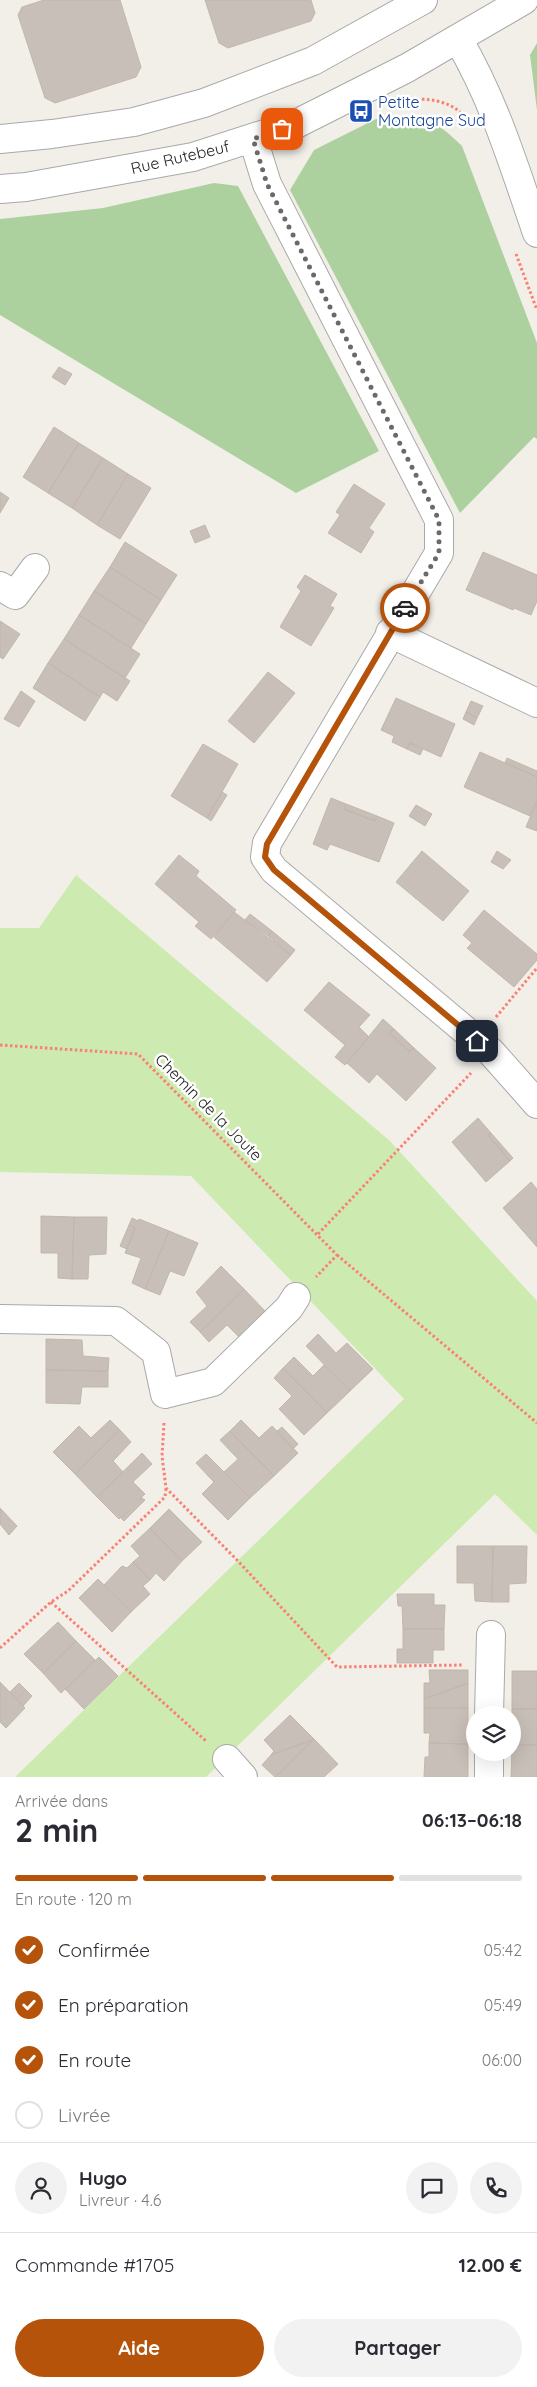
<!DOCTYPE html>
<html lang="fr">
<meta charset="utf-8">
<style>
body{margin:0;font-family:Quicksand,sans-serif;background:#f2f2f3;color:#2b2b33;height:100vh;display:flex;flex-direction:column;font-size:19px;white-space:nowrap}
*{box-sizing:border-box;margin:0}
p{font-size:16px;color:#7c7c81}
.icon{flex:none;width:28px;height:28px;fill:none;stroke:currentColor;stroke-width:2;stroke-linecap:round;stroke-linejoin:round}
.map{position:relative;height:1777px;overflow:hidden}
.drawer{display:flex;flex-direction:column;background:#fff;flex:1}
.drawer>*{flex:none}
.controls{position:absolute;left:466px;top:1706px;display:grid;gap:10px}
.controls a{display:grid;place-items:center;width:55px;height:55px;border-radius:50%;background:#fff;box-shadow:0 5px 20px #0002;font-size:25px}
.pin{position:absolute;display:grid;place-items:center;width:42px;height:42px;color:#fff;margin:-21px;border-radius:10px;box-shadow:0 2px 8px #0006}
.courier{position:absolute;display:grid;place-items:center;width:50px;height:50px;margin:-25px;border:4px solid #b45309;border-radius:50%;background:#fff;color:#222;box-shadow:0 1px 6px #0007}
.summary em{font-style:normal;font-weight:700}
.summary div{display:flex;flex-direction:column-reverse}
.summary{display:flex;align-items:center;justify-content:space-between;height:85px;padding:0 15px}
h1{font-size:32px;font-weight:700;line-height:38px}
.bar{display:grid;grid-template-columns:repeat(4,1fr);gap:8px 5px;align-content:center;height:60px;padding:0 15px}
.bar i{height:6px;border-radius:4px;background:#e1e1e2}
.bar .on{background:#b45309}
.bar p{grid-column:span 4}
.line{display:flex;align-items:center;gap:12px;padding:0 15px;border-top:1px solid #e1e1e2}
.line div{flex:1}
.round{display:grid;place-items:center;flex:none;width:52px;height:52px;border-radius:26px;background:#f2f2f3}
ol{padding:0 15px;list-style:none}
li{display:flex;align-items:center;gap:15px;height:55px}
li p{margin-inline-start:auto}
li .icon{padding:5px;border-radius:50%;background:#b45309;color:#fff;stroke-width:4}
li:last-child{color:#7c7c81}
li i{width:28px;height:28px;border:2px solid #e1e1e2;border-radius:50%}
.primary-button{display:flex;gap:10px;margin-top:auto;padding:10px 15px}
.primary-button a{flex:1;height:58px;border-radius:30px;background:#b45309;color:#fff;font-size:20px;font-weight:700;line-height:58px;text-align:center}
.primary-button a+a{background:#f2f2f3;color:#2b2b33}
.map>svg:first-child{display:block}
.grass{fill:#cdebb0}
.forest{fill:#add19e}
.building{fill:#c7bfb8;stroke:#c4b6ab}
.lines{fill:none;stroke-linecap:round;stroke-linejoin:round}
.street-casing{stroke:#a9a9a9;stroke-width:30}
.path{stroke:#fa8072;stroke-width:3;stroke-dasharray:2.5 2.5;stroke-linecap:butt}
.street{stroke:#fff;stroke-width:28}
.done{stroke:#6b6a68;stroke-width:5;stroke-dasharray:0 9}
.route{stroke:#b45309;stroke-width:6}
.labels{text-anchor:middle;stroke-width:5;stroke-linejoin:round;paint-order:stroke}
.transit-label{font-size:16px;fill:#164399;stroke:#fff;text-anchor:start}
.street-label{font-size:16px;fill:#222;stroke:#fff}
</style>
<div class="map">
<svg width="537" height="1777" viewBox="0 0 537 1777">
<rect width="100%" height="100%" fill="#f2efe9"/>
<!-- grass -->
<path class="grass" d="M76 875 390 1141 537 1301V1535L495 1494 206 1777H15L404 1399 191 1176 0 1172V928H39Z"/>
<!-- forest -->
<path class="forest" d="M537 43V110L530 55Z
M382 116C422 117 432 116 462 146L537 343V439L534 437 460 513 290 190 314 150Z
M214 183 238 186 379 451 296 493 0 315V219L103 208Z"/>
<!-- building -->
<path class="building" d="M44 0H120L141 67 136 77 55 103 45 98 18 15 22 7Z
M205 0H311L315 13 311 21 228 48 219 43Z
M59 367 72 374 65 385 52 377Z
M54 427 79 443 48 493 23 477Z
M79 443 103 458 72 508 48 493Z
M103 458 128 474 97 525 72 508Z
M128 474 151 488 120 539 97 525Z
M354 484 385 504 369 528 374 532 361 553 328 533 340 515 336 512Z
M0 492 9 498 0 513Z
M205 525 210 537 195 543 190 531Z
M125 542 177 575 161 600 110 567Z
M483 552 537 575V601L531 615 514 608 513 610 466 590Z
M110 567 161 600 146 624 94 591Z
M305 575 337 594 330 606 334 608 311 646 280 627 301 591 297 587Z
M94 591 146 624 131 648 79 615Z
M79 615 140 654 125 678 64 639Z
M0 621 20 634 3 659 0 657Z
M64 639 130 681 117 701 103 692 100 697 48 663Z
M48 663 100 697 85 721 33 688Z
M268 672 295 693 254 743 228 721Z
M21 691 35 701 19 727 4 719Z
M396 698 455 724 441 757 410 743 407 749 392 742 394 736 381 730Z
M471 701 483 706 477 718 466 712Z
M466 712 477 718 474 725 463 719Z
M410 743 423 749 420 755 407 749Z
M203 744 238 764 207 818 171 796Z
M480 752 537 777V801L530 816 464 787Z
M507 758 537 771V777L505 763Z
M222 792 227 795 211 821 207 818Z
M331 798 346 804 344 809 375 821 377 816 394 823 379 862 330 844 327 850 313 844Z
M537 801V831L526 827Z
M346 804 377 816 375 821 344 809Z
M416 805 432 814 425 826 409 816Z
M422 851 469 891 443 921 396 882Z
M497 851 511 860 503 869 491 862Z
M179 855 199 871 196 876 236 910 211 939 195 926 199 922 155 884Z
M484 910 537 954V960L514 987 467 948 472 943 463 935Z
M234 912 291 955 267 982 214 937Z
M250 914 272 931 268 936 245 920Z
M272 931 295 950 291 955 268 936Z
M329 982 370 1015 359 1027 369 1037 345 1065 335 1057 345 1045 304 1010Z
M383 1019 394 1029 389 1033 409 1051 414 1048 436 1068 406 1101 377 1074 369 1083 347 1063Z
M394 1029 414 1048 409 1051 389 1033Z
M478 1118 491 1133 488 1135 510 1161 486 1182 452 1142Z
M491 1133 513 1158 510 1161 488 1135Z
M531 1182 537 1189V1247L503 1208Z
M41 1216 74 1217 72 1279 58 1278V1253H41Z
M74 1217H107L106 1254 89 1255 88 1279H72Z
M132 1218 138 1221 139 1219 169 1231 145 1289 132 1283 141 1258 125 1253 135 1228 129 1225Z
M129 1225 135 1228 127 1249 120 1246Z
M169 1231 198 1243 184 1276 170 1271 160 1295 145 1289Z
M221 1266 244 1289 200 1332 190 1322 207 1306 196 1292Z
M244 1289 265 1311 239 1337 227 1325 209 1342 200 1332Z
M318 1334 336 1353 347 1343 373 1369 350 1391 306 1346Z
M46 1339 82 1340 83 1356 109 1358 108 1371 46 1370Z
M294 1357 313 1376 324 1365 350 1391 327 1413 283 1368Z
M283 1368 327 1413 304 1435 279 1409 292 1396 274 1378Z
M46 1370 108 1371V1387H82L80 1404 46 1403Z
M110 1420 120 1430 75 1474 53 1452 79 1426 91 1438Z
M241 1420 259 1438 272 1426 298 1453 274 1476 230 1431Z
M282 1427 298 1444 293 1449 276 1432Z
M120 1430 131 1442 113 1461 123 1472 97 1497 75 1474Z
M230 1431 274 1476 250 1498 224 1472 238 1459 220 1440Z
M142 1453 152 1464 133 1482 145 1494 119 1519 97 1497Z
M206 1454 250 1498 228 1520 202 1494 214 1482 196 1463Z
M142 1498 145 1500 124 1521 121 1518Z
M0 1508 17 1526 9 1535 0 1524Z
M169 1509 202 1542 182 1561 150 1528Z
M150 1528 182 1561 164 1581 156 1573 150 1580 133 1562 140 1556 131 1546Z
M457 1546H493L492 1602 475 1601 474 1583H457Z
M493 1546H527L526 1583 509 1584V1602H492Z
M133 1562 150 1580 143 1586 150 1594 131 1612 104 1585 122 1566 127 1568Z
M98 1579 131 1612 112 1632 79 1598Z
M397 1594H434V1605H445L444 1629H403L402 1606H398Z
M58 1622 76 1641 43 1673 24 1654Z
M403 1629H444V1650H433V1663H397V1649H403Z
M76 1641 95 1660 61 1693 43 1673Z
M99 1657 118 1676 84 1709 65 1689Z
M429 1670H468V1683L424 1699V1683H430Z
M512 1671H537V1709H512Z
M0 1682 25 1708 6 1728 0 1722Z
M19 1683 26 1690 17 1699 10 1692Z
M468 1683V1708H424V1699Z
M26 1690 32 1696 23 1706 17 1699Z
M424 1708H468V1744L429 1743 430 1733H424Z
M512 1709H537V1745H512Z
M290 1715 314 1739 271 1755 274 1751 264 1740Z
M314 1739 338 1764 324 1777H275Z
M313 1740 275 1777 262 1765 271 1755Z
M429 1743 468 1744V1777H424L425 1757H429Z
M512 1745H537V1777H511Z"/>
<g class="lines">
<defs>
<path id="street" d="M458 39C494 100 514 166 537 233
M0 139 52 134 134 122 204 103 313 61 423 0
M253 139 267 184 439 520V553L267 843 265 857 274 870 491 1052 537 1104
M0 189 26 187 193 157 296 124 407 68 524 0
M0 586 15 595 35 568
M390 633 537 703
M0 1319 116 1321 156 1352 165 1394 213 1382 289 1308 296 1297
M489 1715 491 1635
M227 1759 243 1777
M489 1777V1752"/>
</defs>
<!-- street casing -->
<use href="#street" class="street-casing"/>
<!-- path -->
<path class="path" d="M412 100C427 97 449 102 460 112
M516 254 537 310
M496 1017 537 968
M0 1045 138 1054 337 1255 316 1277
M318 1234 471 1073
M337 1255 537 1423
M164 1423 162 1456 166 1488 236 1559 337 1667 462 1665
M51 1602 206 1741
M0 1648 51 1602 68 1591 165 1497 166 1489"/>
<!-- street -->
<use href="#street" class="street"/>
</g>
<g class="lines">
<!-- done -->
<path class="done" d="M282 129 253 139 267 184 439 520V553L405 608"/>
<!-- route -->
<path class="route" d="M405 608 267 844 265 857 274 870 477 1041"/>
</g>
<!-- icons -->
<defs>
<symbol id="bus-square" viewBox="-11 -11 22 22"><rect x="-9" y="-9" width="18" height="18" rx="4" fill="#1a4fb4" stroke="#fff"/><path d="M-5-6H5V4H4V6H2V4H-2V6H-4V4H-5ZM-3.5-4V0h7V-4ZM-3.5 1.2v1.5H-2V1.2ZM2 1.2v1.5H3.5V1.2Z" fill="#fff"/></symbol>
</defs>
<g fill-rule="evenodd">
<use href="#bus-square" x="347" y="97" width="28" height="28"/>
</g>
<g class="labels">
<!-- transit labels -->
<g class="transit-label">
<text x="378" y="108">Petite<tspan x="378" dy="18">Montagne Sud</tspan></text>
</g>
<!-- street labels -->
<g class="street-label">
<text transform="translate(180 157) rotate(-13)" y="6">Rue Rutebeuf</text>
<text transform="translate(209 1107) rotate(45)" y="6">Chemin de la Joute</text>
</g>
</g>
</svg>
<div class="controls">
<a><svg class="icon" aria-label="layers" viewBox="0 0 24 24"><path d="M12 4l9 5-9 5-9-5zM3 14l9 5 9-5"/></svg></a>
</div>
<div class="pin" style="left:282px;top:129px;background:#ea580c"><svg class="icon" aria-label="bag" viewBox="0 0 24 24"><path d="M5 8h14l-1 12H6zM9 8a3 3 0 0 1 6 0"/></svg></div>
<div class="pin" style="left:477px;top:1041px;background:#1f2937"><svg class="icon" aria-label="home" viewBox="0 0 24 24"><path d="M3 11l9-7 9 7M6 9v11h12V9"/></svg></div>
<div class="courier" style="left:405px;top:608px"><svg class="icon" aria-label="car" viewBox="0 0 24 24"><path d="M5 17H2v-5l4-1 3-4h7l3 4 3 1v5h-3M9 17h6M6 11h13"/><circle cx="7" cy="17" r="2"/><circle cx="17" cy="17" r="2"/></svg></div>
</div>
<section class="drawer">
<div class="summary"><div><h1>2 min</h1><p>Arrivée dans</p></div><em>06:13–06:18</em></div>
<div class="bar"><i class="on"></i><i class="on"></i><i class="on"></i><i></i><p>En route · 120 m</p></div>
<ol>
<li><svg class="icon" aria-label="check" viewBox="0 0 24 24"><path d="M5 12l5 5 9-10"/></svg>Confirmée<p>05:42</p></li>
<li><svg class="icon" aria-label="check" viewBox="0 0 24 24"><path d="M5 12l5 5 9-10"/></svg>En préparation<p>05:49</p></li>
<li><svg class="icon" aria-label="check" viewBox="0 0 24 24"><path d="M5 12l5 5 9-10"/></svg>En route<p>06:00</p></li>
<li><i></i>Livrée</li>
</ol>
<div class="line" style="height:90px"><a class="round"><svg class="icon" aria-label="person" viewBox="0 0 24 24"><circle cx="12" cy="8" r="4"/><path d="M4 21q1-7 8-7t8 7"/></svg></a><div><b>Hugo</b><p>Livreur · 4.6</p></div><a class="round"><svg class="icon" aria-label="chat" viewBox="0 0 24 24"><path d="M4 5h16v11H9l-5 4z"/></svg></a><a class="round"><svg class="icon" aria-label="phone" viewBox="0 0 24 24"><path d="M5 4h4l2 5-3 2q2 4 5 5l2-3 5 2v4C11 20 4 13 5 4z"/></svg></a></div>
<div class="line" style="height:65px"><div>Commande #1705</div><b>12.00 €</b></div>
<div class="primary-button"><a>Aide</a><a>Partager</a></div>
</section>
